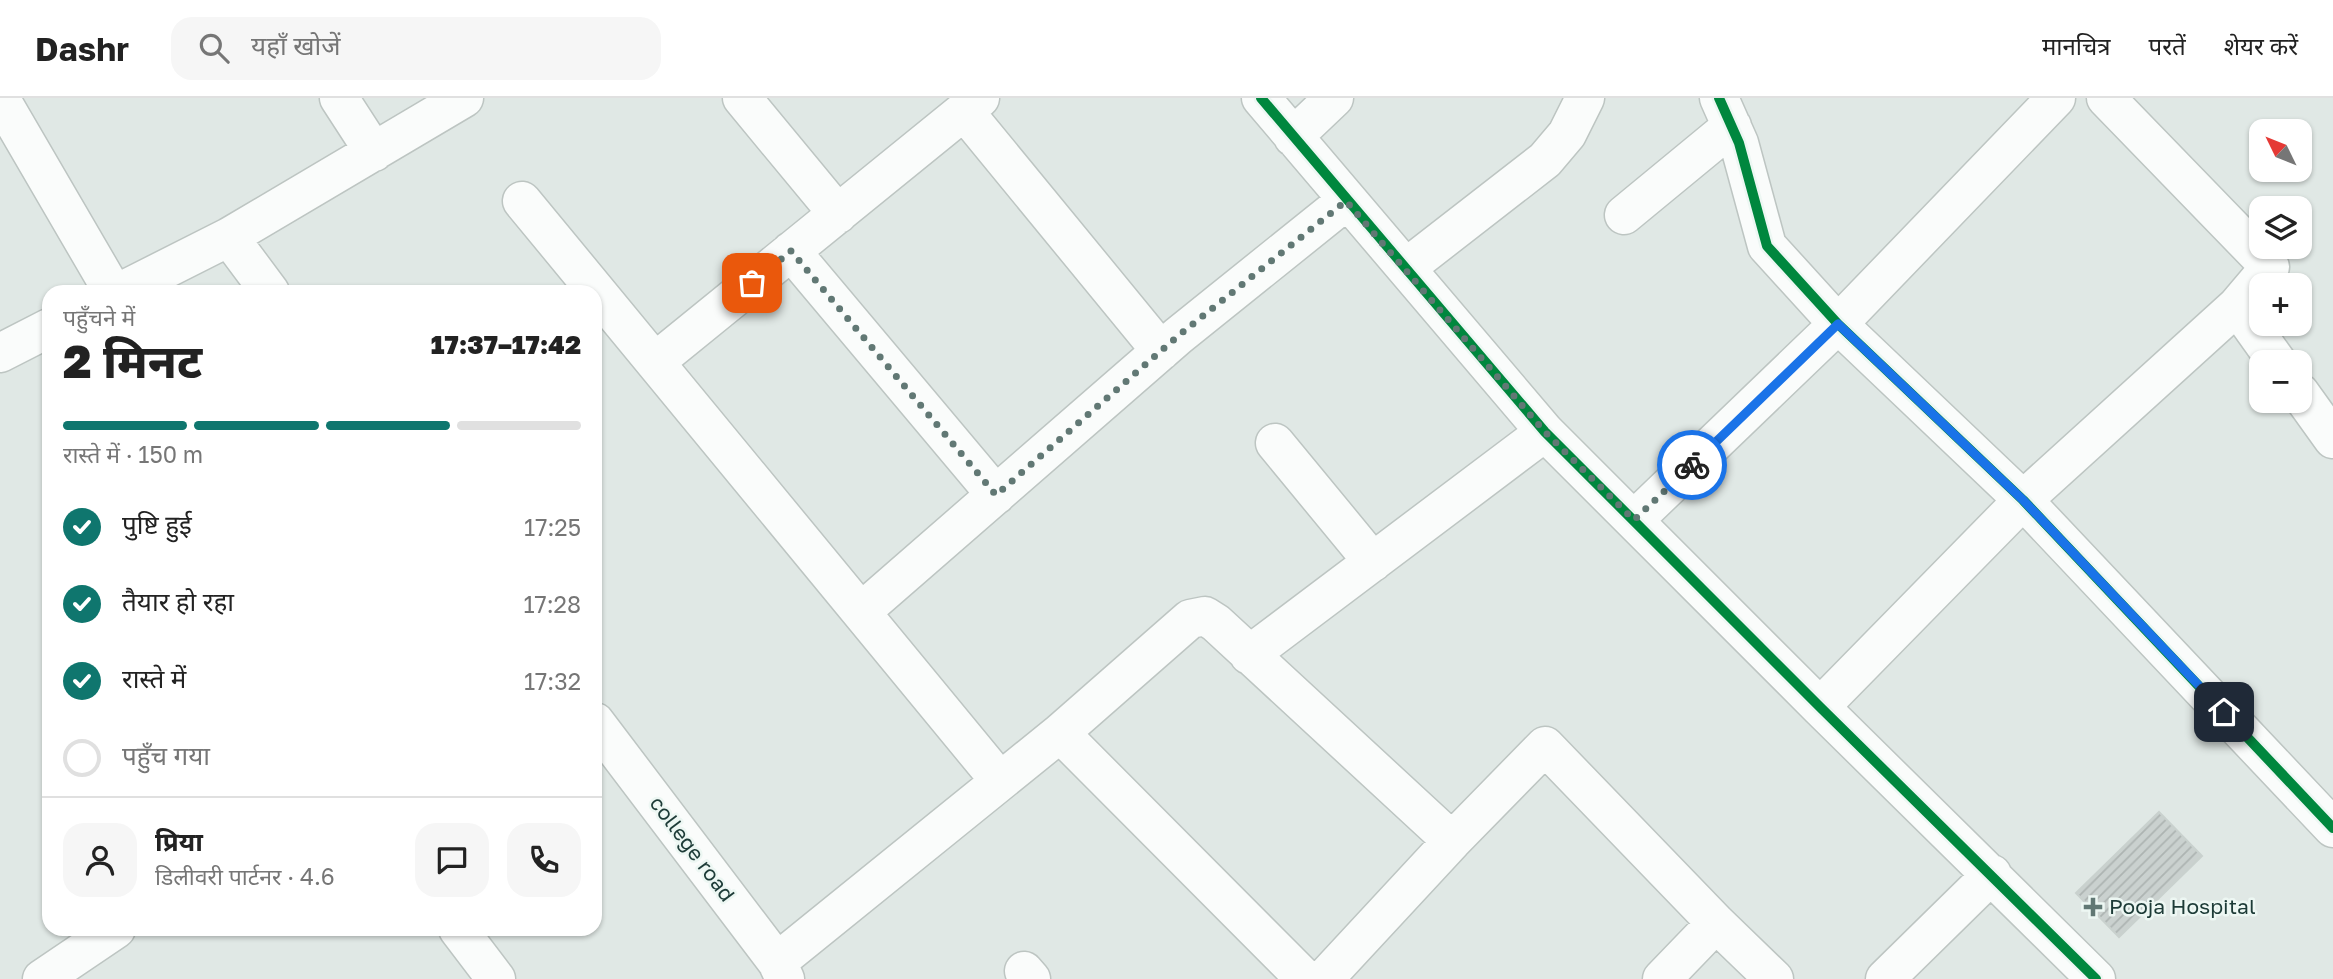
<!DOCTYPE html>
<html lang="hi">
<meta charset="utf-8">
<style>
body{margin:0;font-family:"Golos Text","Noto Sans Devanagari",sans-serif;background:#f6f6f6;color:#222;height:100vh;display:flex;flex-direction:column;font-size:26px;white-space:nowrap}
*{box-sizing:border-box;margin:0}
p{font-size:23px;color:#767676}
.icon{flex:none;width:38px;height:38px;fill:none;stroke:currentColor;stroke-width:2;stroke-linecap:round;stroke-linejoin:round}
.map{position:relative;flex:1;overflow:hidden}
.panel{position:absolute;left:42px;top:187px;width:560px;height:651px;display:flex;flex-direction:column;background:#fff;border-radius:21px;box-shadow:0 2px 5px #0004}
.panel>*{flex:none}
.needle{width:46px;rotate:313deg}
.controls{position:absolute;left:2249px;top:21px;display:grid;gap:14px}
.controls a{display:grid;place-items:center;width:63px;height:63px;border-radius:14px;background:#fff;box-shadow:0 2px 5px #0004;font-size:35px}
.pin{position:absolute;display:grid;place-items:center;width:60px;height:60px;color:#fff;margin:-30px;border-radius:14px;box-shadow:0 4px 10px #0006}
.courier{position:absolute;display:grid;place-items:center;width:70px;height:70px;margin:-35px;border:5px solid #1a73e8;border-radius:50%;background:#fff;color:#222;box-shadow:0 2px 9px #0007}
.head em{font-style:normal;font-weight:800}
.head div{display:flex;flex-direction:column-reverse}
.head{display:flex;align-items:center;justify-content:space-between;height:119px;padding:0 21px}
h1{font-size:46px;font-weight:800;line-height:52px}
.bar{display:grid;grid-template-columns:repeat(4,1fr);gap:10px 7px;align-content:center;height:84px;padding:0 21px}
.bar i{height:9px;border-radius:5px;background:#e0e0e0}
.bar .selected{background:#0f766e}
.bar p{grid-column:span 4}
.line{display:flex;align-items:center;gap:18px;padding:0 21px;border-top:2px solid #e0e0e0}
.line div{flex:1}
.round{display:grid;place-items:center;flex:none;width:74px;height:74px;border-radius:21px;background:#f6f6f6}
ol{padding:0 21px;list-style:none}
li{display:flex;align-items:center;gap:21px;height:77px}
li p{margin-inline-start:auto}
li .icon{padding:7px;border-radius:50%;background:#0f766e;color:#fff;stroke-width:4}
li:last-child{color:#767676}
li i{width:38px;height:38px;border:4px solid #e0e0e0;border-radius:50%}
header{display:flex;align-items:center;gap:42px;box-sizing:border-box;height:98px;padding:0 35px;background:#fff;border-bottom:2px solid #e0e0e0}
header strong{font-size:33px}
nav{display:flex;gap:38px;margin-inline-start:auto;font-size:24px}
.search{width:490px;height:63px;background:#f6f6f6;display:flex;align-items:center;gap:18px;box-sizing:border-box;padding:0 24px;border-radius:21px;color:#767676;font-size:26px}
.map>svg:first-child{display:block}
.building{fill:url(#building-hatch);stroke:#c9d1ce;stroke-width:2}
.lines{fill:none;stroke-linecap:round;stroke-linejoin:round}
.minor-casing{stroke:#bdc5c2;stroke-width:41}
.minor{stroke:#fafcfb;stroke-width:38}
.cycleway-casing{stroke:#edf7f3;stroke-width:15}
.cycleway{stroke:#00873e;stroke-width:10}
.done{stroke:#617874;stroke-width:7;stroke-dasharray:0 12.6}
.route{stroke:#1a73e8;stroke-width:9}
.poi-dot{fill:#617874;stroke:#edf7f3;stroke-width:2.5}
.labels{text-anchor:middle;stroke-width:5;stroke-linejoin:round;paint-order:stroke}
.street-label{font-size:21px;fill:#1d3b37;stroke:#edf7f3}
.poi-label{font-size:21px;fill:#1d3b37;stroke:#edf7f3;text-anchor:start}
</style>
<header>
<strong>Dashr</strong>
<div class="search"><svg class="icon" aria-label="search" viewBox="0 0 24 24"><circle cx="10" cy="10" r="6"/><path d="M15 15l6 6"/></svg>यहाँ खोजें</div>
<nav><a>मानचित्र</a><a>परतें</a><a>शेयर करें</a></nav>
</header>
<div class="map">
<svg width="2333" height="881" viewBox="0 0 2333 881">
<defs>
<pattern id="building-hatch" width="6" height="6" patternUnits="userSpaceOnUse" patternTransform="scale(1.75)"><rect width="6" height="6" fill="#cad1cf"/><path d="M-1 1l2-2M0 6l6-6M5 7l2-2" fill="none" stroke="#adb4b2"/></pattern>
</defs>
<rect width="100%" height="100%" fill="#e0e8e5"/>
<!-- building -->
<path class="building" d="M2159 714 2202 758 2119 839 2076 795Z"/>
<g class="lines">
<defs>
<path id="minor" d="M0 0 113 194
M339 0 374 54
M742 0 838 116
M1261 0 1545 334 1820 609 2096 881
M1719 0 1739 45 1767 148 1838 226 2023 402 2333 730
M964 13 1161 253
M1293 39 1334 0
M522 103 1000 683
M1624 117 1732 28
M229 139 270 194
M791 153 996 397
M1406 170 1545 62 1567 36 1585 0
M120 194 229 139 464 0
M2237 208 2277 264
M0 255 49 230
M655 264 980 0
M2300 295 2333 341
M1275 345 1373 464
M1634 422 1838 226 2056 0
M861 514 1178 238 1346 103
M1249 557 1545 334
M1820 609 2023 402 2237 208 2270 169 2106 0
M595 624 777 864 785 881
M1060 635 1305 881
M458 831 496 881
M777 864 1060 635 1190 521 1205 518 1216 525 1452 743
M1024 873 1031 881
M42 881 116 831
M1324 881 1452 743 1545 648 1716 825 1774 881
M1662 881 1716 825
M1885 881 1992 776"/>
</defs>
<!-- minor casing -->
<use href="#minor" class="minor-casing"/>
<!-- minor -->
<use href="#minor" class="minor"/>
<defs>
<path id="cycleway" d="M1261 0 1545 334 1820 609 2096 881
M1719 0 1739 45 1767 148 1838 226 2023 402 2333 730"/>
</defs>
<!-- cycleway casing -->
<use href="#cycleway" class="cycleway-casing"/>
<!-- cycleway -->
<use href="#cycleway" class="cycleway"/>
</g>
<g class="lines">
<!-- done -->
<path class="done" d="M752 185 791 153 996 397 1178 238 1346 103 1545 334 1634 422 1692 367"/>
<!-- route -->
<path class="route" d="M1692 367 1838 226 2023 402 2224 614"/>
</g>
<!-- markers -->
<path class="poi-dot" d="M2089.5 798.5h7v7h7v7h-7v7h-7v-7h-7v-7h7z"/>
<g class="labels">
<!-- street labels -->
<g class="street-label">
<text transform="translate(692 751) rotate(53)" y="7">college road</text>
</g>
<!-- poi labels -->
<g class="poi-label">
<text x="2109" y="816">Pooja Hospital</text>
</g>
</g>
</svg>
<div class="controls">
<a><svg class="needle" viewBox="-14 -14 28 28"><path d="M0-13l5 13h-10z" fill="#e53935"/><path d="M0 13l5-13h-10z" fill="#767676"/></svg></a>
<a><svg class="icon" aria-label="layers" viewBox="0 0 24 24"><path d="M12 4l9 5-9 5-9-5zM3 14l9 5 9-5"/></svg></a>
<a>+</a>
<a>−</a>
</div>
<div class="pin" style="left:752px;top:185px;background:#ea580c"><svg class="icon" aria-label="bag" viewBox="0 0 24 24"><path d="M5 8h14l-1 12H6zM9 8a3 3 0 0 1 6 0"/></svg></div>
<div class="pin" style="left:2224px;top:614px;background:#1f2937"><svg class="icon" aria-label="home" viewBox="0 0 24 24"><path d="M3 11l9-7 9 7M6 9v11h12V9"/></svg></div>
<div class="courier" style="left:1692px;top:367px"><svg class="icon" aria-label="bike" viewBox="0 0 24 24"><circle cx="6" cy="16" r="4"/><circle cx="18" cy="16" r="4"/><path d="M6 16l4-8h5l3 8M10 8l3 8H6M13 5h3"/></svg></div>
<section class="panel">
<div class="head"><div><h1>2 मिनट</h1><p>पहुँचने में</p></div><em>17:37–17:42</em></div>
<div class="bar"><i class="selected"></i><i class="selected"></i><i class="selected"></i><i></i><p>रास्ते में · 150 m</p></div>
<ol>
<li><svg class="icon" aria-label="check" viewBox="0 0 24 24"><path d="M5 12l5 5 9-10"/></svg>पुष्टि हुई<p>17:25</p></li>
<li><svg class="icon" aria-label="check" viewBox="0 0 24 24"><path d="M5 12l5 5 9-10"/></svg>तैयार हो रहा<p>17:28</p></li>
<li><svg class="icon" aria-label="check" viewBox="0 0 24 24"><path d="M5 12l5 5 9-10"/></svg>रास्ते में<p>17:32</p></li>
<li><i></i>पहुँच गया</li>
</ol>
<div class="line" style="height:126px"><a class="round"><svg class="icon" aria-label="person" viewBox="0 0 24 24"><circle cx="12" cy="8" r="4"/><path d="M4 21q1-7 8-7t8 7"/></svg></a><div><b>प्रिया</b><p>डिलीवरी पार्टनर · 4.6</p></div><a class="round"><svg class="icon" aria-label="chat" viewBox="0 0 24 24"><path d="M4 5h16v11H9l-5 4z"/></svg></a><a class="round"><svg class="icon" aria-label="phone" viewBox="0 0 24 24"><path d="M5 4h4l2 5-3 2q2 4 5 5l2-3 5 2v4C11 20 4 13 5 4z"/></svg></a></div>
</section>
</div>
